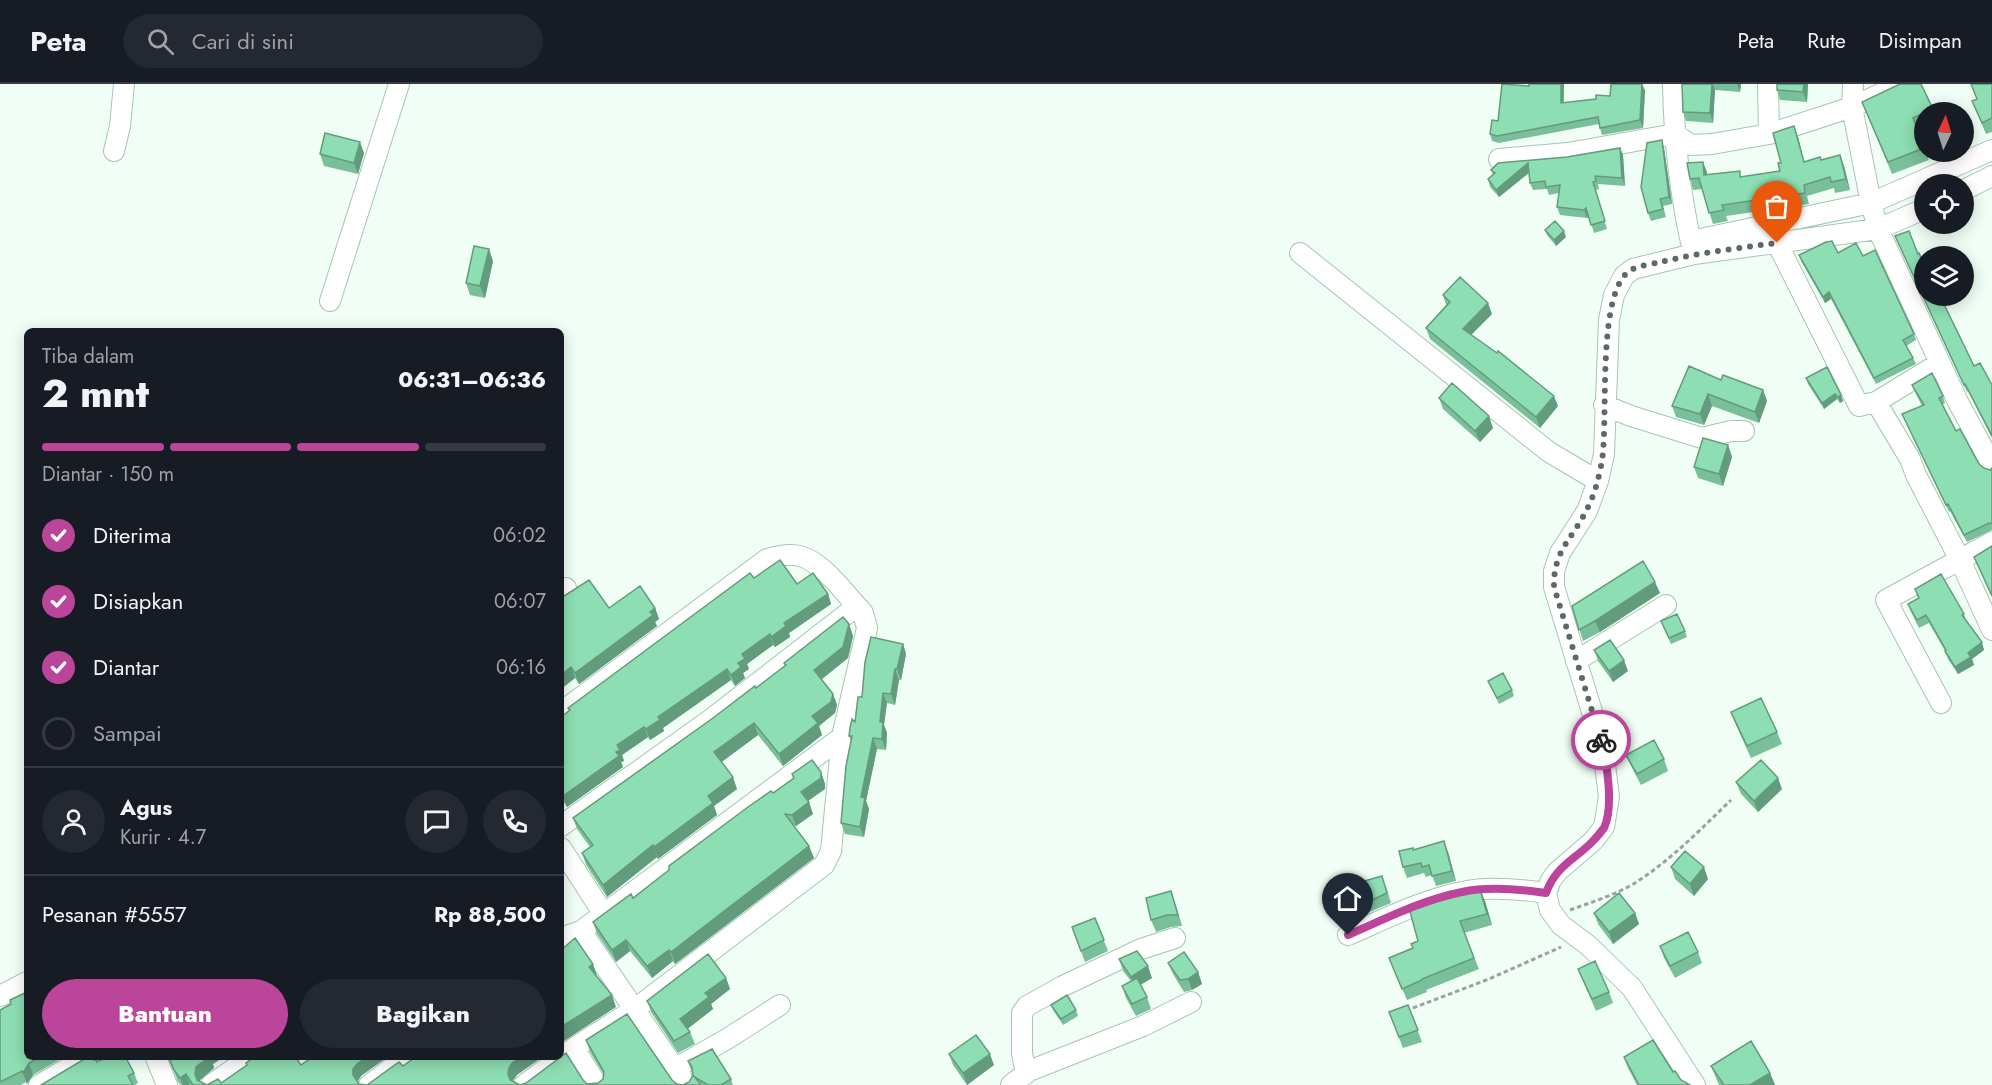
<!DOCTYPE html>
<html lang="id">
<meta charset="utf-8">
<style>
body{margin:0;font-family:Jost,sans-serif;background:#242831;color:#f1f3f6;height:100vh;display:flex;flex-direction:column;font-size:22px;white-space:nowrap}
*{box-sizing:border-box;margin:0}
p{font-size:20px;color:#9ea1a6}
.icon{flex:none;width:33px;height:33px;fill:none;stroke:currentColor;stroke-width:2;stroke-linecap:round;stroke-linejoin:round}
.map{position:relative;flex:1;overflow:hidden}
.sheet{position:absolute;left:24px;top:244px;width:540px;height:732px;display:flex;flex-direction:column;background:#171b24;border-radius:9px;box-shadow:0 3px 15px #0003}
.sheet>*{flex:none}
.needle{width:39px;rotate:4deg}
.controls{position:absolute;left:1914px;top:18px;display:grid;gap:12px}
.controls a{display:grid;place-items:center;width:60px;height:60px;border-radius:50%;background:#171b24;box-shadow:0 3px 15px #0003;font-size:30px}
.pin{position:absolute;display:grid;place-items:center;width:51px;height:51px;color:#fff;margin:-62px -26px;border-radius:50% 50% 50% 0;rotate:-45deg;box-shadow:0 0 6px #0007}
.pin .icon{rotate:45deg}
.courier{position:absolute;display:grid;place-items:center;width:60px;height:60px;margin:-30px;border:4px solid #bb459b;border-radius:50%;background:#fff;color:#222;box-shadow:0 2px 8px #0007}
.overview em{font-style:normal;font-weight:800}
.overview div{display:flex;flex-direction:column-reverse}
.overview{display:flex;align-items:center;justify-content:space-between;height:102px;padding:0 18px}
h1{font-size:39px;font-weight:800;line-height:45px}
.bar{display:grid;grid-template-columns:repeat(4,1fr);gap:9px 6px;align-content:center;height:72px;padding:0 18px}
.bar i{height:8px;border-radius:4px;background:#363941}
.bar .current{background:#bb459b}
.bar p{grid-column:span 4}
.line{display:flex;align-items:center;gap:15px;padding:0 18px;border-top:2px solid #363941}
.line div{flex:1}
.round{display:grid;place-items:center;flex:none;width:63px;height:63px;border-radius:32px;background:#242831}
ol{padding:0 18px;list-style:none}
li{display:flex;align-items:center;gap:18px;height:66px}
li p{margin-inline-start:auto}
li .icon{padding:6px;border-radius:50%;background:#bb459b;color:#fff;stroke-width:4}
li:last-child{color:#9ea1a6}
li i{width:33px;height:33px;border:3px solid #363941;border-radius:50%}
.action{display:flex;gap:12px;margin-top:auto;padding:12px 18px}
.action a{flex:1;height:69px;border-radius:36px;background:#bb459b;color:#fff;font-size:24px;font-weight:800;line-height:69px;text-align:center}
.action a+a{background:#242831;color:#f1f3f6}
header{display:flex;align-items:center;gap:36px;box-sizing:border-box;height:84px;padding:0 30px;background:#171b24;border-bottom:2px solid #363941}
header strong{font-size:28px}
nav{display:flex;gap:33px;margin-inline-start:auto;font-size:21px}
.search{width:420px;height:54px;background:#242831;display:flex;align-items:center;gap:15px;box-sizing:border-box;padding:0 21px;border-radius:33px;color:#9ea1a6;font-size:22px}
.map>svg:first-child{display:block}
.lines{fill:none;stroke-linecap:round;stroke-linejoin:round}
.minor-casing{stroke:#a6c5b3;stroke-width:22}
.path{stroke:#97a39c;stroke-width:3;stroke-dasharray:4.5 3;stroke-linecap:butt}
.minor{stroke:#fff;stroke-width:20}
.wall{fill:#79bf99}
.shaded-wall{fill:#639b7d}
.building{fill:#8ddeb2;stroke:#639b7d;stroke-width:1.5}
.done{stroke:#5d6a63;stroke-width:6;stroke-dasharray:0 10.8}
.route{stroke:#bb459b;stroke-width:8}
</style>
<header>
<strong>Peta</strong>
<div class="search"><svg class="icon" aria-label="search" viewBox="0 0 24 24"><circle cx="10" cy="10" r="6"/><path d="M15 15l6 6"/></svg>Cari di sini</div>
<nav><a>Peta</a><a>Rute</a><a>Disimpan</a></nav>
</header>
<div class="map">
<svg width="1992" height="1001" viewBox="0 0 1992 1001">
<rect width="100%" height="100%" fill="#f1fef6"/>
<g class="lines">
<defs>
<path id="minor" d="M1673 0C1674 57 1680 112 1693 167
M1768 0 1769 50
M1902 0 1852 23 1871 119 1878 145 1958 318 1992 381
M114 67 120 42 124 0
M1499 75 1568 69 1675 50 1691 61 1712 60 1769 50 1852 23 1853 0
M1964 106 1992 92
M1691 157 1871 119 1992 66
M1777 159 1859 322 1876 318
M1300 169 1549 368 1598 397
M330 217 399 0
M1940 279 1876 318 1910 375 1916 391 1960 476 1992 546
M1604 321 1631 332 1702 354 1731 347H1744
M561 507 566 504
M1576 577 1666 521
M1941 619 1886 516 1992 458
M561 742 710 636 857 522
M561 764 603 829
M581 847 686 1001
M1348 851C1385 835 1422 816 1462 808 1489 802 1519 805 1546 809
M561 854 581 847 842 653
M0 912 27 898
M574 964 597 1001
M156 974 167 1001
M674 985 727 955 780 921
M1029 987 1143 942 1191 918
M39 1001 85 974
M211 1001 249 974
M369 1001 405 974
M524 1001 574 964 635 925 824 781 831 767 842 653 867 544 863 529 857 522C842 506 822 478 800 472 789 469 777 472 767 475L561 628
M1011 1001 1029 987 1024 980 1022 969V929L1027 922 1063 902 1141 865 1175 854
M1695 1001 1632 904 1589 862 1561 841 1550 826 1546 809 1551 796 1557 788 1593 757 1604 743 1609 713 1603 664 1554 503V487L1560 469 1587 427 1598 397 1604 370 1609 236 1614 211 1624 192 1633 185 1694 170 1878 145 1924 125"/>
</defs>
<!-- minor casing -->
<use href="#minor" class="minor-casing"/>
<!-- path -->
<path class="path" d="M1570 826C1592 818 1615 811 1635 799 1671 776 1701 745 1731 716
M1413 924 1489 895 1561 863"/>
<!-- minor -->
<use href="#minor" class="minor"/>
</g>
<!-- wall -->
<path class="wall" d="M1564 0V19L1596 15 1645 6 1643 44 1602 51 1599 40 1499 59 1492 57 1490 50 1498 37 1529 2Z
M1682 0H1741L1740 8 1715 6 1713 39 1686 37 1683 28Z
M1777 0H1808L1807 18 1780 16 1777 6Z
M1921 0 1934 28H1924V43L1918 46 1924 64V68H1926L1929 76 1892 90 1862 18Z
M1992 0V48L1986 50 1972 17 1977 15Z
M1798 53 1804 78 1821 76 1844 82 1850 106 1835 109 1834 104 1807 112 1809 120 1726 132 1728 137 1713 140 1702 105 1693 106 1690 95 1703 78 1707 91 1741 93 1780 87 1781 79Z
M1620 64 1623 71 1625 102 1598 100 1599 105 1595 106 1607 145 1594 149 1589 132 1587 134 1560 131 1557 123 1559 109 1549 111 1547 105 1533 106 1530 99 1529 89 1499 113 1490 103 1488 95 1493 91 1491 86Z
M1664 64 1672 120 1663 122 1666 133 1651 137 1648 129Z
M364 69 358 90 324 82 320 70Z
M1545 146 1566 153 1556 162 1547 151Z
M1895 152 1918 170 1974 282 1992 301V354L1968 307 1967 308Z
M1838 169 1863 172 1914 250 1916 256 1906 262 1913 274 1916 280 1876 300 1831 215 1825 219 1801 177 1799 171Z
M493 177 485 214 470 211 466 199Z
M1443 211 1492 230 1471 251 1497 269 1558 322 1540 344 1430 255 1426 244 1446 221Z
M1806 294 1841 311 1843 317 1840 319 1837 315 1824 325 1808 300Z
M1721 296 1763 306 1767 317 1759 339 1712 322 1704 341 1676 333 1672 322Z
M1912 301 1943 312 1945 319 1942 321 1956 347 1979 380 1984 384 1990 386 1992 384V446L1967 458 1950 427 1949 428 1902 330 1922 322 1915 308Z
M1439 314 1493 344 1480 358 1443 325Z
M1728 361 1732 373 1723 402 1698 394 1694 383Z
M754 494 797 500 828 510 831 520 789 549 790 553 775 563 773 561 747 580 749 585 743 589 745 594 735 602 731 596 663 644 664 647 650 656 648 653 622 671 624 677 621 678 623 683 567 723 561 714V633L569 627 568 624Z
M1915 505 1964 530 1966 536 1984 566 1972 575 1974 581 1958 590 1948 575 1945 567 1929 539 1919 544 1911 528 1908 520 1918 514Z
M1660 509 1600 548 1583 557 1572 522Z
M561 514 609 524H655L659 535 655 538 657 542 579 600 575 594 561 605Z
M849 540 853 552 848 574 821 596 833 610 837 621 835 629 819 642 822 651 783 682 758 651 721 678 737 705 714 722 717 731 658 775 657 773 607 813 586 781 582 769 590 763 577 745 573 734 756 604 785 582 784 579Z
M1663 543 1685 547 1687 553 1671 560Z
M903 560 906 570 901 596H899L895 621 887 619 884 641 887 649 886 666 877 665 866 717 869 725 864 753 845 750 841 739 851 657 849 652 855 638 862 613Z
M1594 566 1628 587 1613 598 1598 577Z
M1488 597 1512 606 1514 612 1499 620Z
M1731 628 1777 648 1782 660 1751 674 1735 639Z
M1626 671 1664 675 1668 687 1641 701 1631 682Z
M821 688 825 700V705L808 717 813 730 796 742H794L809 762 814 774 675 880 673 877 652 894 630 867 616 878 597 850 593 838 633 814 793 694 792 690Z
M1736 698 1782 705 1758 728 1741 710Z
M1413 766 1448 768 1456 797 1436 802 1432 791 1426 793 1424 789 1407 794 1403 783Z
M1671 783 1708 795 1694 812 1675 795Z
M1386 802 1391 819 1360 832 1342 837 1339 828Z
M1171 807 1182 842 1171 843 1156 848 1151 836Z
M1485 817 1492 841 1464 849 1479 885 1426 906 1427 908 1407 916 1389 874 1413 864 1418 857Z
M1594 829H1635L1639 840 1613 860 1598 840Z
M1095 834 1108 867 1085 878 1072 843Z
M1660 862 1698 868 1702 879 1675 894 1664 874Z
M1119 875 1152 894 1140 901 1147 913 1151 925 1136 932 1126 914 1122 902 1131 897 1123 887Z
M1168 879 1198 888 1202 900 1192 906 1184 908 1173 890Z
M1578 885 1609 908 1613 919 1596 927Z
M726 894 730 905 711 920 713 925 688 944 690 948 695 960 678 969 651 928 647 917Z
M27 908V974H62L33 991 27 1000 26 998 21 1001H0V926L11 920Z
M1051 921 1076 926 1078 932 1063 941 1053 926Z
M1408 921 1422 958 1403 964 1389 928Z
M586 956 672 996 677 1000 683 1001 689 998 693 992 688 977 731 995 733 1001H181L178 998 169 974H222L213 980 214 984 200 996V997L207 1001 221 999 301 981 361 992 358 997 359 1000 367 1001 403 982 517 991 513 997 520 1001 583 996 587 1000 598 999 603 995 604 991 590 968Z
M949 970 994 981 967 1001 953 981Z
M1624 973 1673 988 1681 996 1690 1001H1637L1628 984Z
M97 978 134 989 138 999 135 1001H41Z
M1711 982 1770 989 1775 1001H1719Z"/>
<!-- shaded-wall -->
<path class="shaded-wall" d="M1561 0H1564L1563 26 1561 19Z
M1642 0 1645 6 1643 44 1640 36Z
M1712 0H1713L1715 6 1713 39 1710 29Z
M1737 0H1741L1740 8Z
M1804 0H1808L1807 18 1803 8Z
M1794 42 1798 53 1807 89 1804 78Z
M1662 56 1664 64 1672 120 1669 113Z
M360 58 364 69 358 90 354 79Z
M1620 64 1623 71 1625 102 1622 94Z
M1840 71 1844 82 1850 106 1846 95Z
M1703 78 1707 88 1708 102 1704 91Z
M1528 79 1531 87 1499 113 1496 106Z
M1586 124 1589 132 1587 134 1584 126Z
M1564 147 1566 153 1556 162 1554 156Z
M489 165 493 177 485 214 480 202Z
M1829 208 1831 215 1825 219 1823 213Z
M1488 219 1492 230 1467 255 1463 245Z
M1763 306 1767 317 1759 339 1755 328Z
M1708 310 1712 322 1704 341 1700 330Z
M1835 310 1837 315 1824 325 1822 319Z
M1841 311 1843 317 1840 319 1838 313Z
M1554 312 1558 322 1540 344 1536 333Z
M1489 332 1493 344 1480 358 1475 347Z
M1728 361 1732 373 1723 402 1719 390Z
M1655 498 1660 509 1600 548 1595 537Z
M828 510 831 520 789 549 790 553 775 563 771 553 784 539Z
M655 524 659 535 655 538 657 542 579 600 575 589Z
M849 540 853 552 848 574 818 598 814 586Z
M770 550 773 561 747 580 749 585 743 589 745 594 735 602 731 591 738 579 742 570Z
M1982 558 1984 566 1972 575 1974 581 1958 590 1955 583 1968 569Z
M903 560 906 570 901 596 897 585Z
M1624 576 1628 587 1613 598 1609 587Z
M571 583 575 594 561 605V591Z
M727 585 731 596 663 644 664 647 650 656 646 645 658 633Z
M895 585 899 596 895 621 891 610Z
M883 609 887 619 884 641 887 649 886 666 882 655 880 638Z
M833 610 837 621 835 629 819 642 822 651 783 682 779 670Z
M754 639 758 651 719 680 714 668Z
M644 643 648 653 622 671 624 677 621 678 623 683 567 723 563 712 616 668 617 661Z
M873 654 877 665 866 717 869 725 864 753 860 743 861 713Z
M821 688 825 700V705L805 719 801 708Z
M733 693 737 705 714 722 717 731 658 775 654 763 708 712Z
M1778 694 1782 705 1758 728 1754 717Z
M809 718 813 730 796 742 792 731Z
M1444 757 1448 768 1456 797 1452 787Z
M653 761 657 773 607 813 603 801Z
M809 762 814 774 675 880 671 868Z
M1704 783 1708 795 1694 812 1690 800Z
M1480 805 1485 817 1492 841 1487 830Z
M1171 807 1175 819 1182 842 1178 831Z
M1635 829 1639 840 1613 860 1609 848Z
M626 856 630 867 616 878 612 866Z
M669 866 673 877 652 894 647 882Z
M593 880 597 892 593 896 589 883Z
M1148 882 1152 894 1135 904 1131 893Z
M1198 888 1202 900 1192 906 1188 895Z
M726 894 730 905 711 920 713 925 685 947 680 935 705 909Z
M612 911 616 923 561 959V943Z
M990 970 994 981 967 1001 963 989Z
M208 974H222L213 980 214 984 200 996 199 1001 195 990 196 983Z
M365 974H386L361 992 358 997 353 991V985L357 980Z
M520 974H541L517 991 513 996 512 1001 508 990 509 984 512 979Z
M29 979 33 991 27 1000 23 989Z
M1770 989 1775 1001H1750Z
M186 990 190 1001H183L180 994Z"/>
<!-- building -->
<path class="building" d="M1502 0 1529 2V0H1561V19L1596 15V11L1610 12 1611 0H1642L1640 36 1600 44 1598 33 1497 52 1490 50 1492 36 1498 37Z
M1682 0H1712L1710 29 1683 28Z
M1777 0H1804L1803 8 1777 6Z
M1900 0H1921L1933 25 1913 34 1924 64 1888 78 1862 18Z
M1971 0H1992V34L1982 39 1972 17 1977 15Z
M1794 42 1804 78 1820 73 1821 76 1840 71 1846 95 1831 98 1830 93 1804 101 1805 109 1722 121 1724 126 1709 129 1699 94 1690 95 1687 79 1703 78 1704 91 1740 87V93L1780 87 1778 79H1781L1773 49Z
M325 49 360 58 354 79 320 70Z
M1662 56 1669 113 1660 115 1663 125 1648 129 1641 103 1647 59Z
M1620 64 1622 94 1595 92 1596 97 1593 98 1605 137 1591 141 1586 124 1584 126 1557 123 1560 101 1546 103 1545 97 1530 99 1528 79 1496 106 1488 95 1495 89 1491 86 1498 79 1567 73Z
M1555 137 1564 147 1554 156 1545 146Z
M1909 147 1918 170 1919 169 1924 180V212H1940L1974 282 1980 279 1992 301V352L1965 300 1964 301 1895 152Z
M1832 157 1838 169 1856 159 1863 172 1875 166 1914 250 1903 256 1913 274 1874 294 1829 208 1823 213 1799 171 1826 158Z
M474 162 489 165 480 202 466 199Z
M1460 193 1488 219 1463 245 1497 269 1498 267 1554 312 1536 333 1426 244 1450 218 1443 211Z
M1689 282 1721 296 1723 291 1763 306 1755 328 1708 310 1700 330 1672 322Z
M1827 283 1841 311 1838 313 1835 310 1822 319 1806 294Z
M1932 289 1943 312 1939 314 1956 347 1960 345 1979 380 1984 384 1990 386 1992 384V440L1989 439 1964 451 1948 420 1946 421 1902 330 1924 321 1912 301Z
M1452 299 1489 332 1475 347 1439 314Z
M1703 354 1728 361 1719 390 1694 383Z
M1992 462V512L1974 473Z
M780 476 797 500 813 489 828 510 784 539 786 542 771 553 770 550 742 570 745 575 738 579 741 583 731 591 727 585 658 633 660 636 646 645 644 643 617 661 620 666 616 668 619 672 563 712 561 709V633L570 626 568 624 750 489 754 494Z
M1643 477 1655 498 1595 537 1579 546 1572 522Z
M1941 490 1964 530 1962 531 1982 558 1968 569 1971 573 1955 583 1945 567 1946 566 1926 531 1917 536 1908 520 1919 514 1915 505Z
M589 496 609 524 640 502 655 524 650 528 653 531 575 589 571 583 561 591V514Z
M1677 530 1685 547 1669 554 1661 537Z
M843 533 849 540 843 563 814 586 833 610 831 618 812 632 818 639 779 670 754 639 714 668 733 693 708 712 713 719 654 763 653 761 603 801 582 769 593 761 573 734 713 634 755 602 756 604 786 581 784 579Z
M871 553 903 560 897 585H895L891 610 883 609 880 638H883L882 655 873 654 861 713 865 714 860 743 841 739 846 682 852 652H849L850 644 852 635 855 638 858 613H862L865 578Z
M1610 556 1624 576 1609 587 1594 566Z
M1503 589 1512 606 1497 614 1488 597Z
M1761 614 1777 648 1747 662 1731 628Z
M1654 656 1664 675 1637 690 1626 671Z
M812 676 821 688V694L801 708 809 718 792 731 785 730 809 762 671 868 669 866 647 882 626 856 612 866 593 838 631 810 633 814 669 786V782L748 723 771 707 773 709 794 694 792 690Z
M1761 676 1778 694 1754 717 1736 698Z
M1444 757 1452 787 1432 792 1429 781 1422 783 1421 779 1403 783 1399 767 1413 764V766Z
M1685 767 1704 783 1690 800 1671 783Z
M1382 792 1387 809 1357 823 1339 828 1334 809 1362 802 1361 798Z
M1480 805 1487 830 1460 837 1474 874 1422 895V896L1402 905 1389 874 1413 864 1411 860 1418 857 1409 824 1446 812Z
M1171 807 1178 831H1167L1151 836 1146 814Z
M1619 809 1635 829 1609 848 1594 829Z
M1095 834 1104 856 1081 867 1072 843Z
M1688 848 1698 868 1670 882 1660 862Z
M575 854 593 880 589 883 612 911 561 943V866Z
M1137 867 1148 882 1131 893 1119 875Z
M1184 868 1198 888 1188 895 1180 896 1168 879Z
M708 870 726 894 705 909 709 913 680 935 690 948 674 957 647 917Z
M1595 877 1609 908 1592 915 1578 885Z
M1137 894 1147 913 1132 920 1122 902Z
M27 908V974H38L29 979 23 989 22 987 0 998V926L11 920 10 916Z
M1067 911 1076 926 1061 935 1051 921Z
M1408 921 1418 946 1399 953 1389 928Z
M627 930 672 996 677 1000 683 1001 689 998 693 991 701 1001H193L186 990 180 994 174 986 169 974H208L196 983 195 990 197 996 207 1001 218 995 221 999 247 981 246 979 253 974H296L301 981 311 974H365L357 980 353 985V991L359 1000 367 1001 399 978 403 982 414 974H520L512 979 509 984 508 990 510 996 520 1001 526 999 566 969 583 996 587 1000 598 999 603 995 604 988 586 956Z
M976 951 990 970 963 989 949 970Z
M1653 956 1673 988 1675 987 1681 996 1690 1001H1639L1624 973Z
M1751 957 1770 989 1750 1001H1724L1711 982Z
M712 965 731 995 721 1001H708L693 992 692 983 688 977Z
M86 974H92L94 976 96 975 97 978 105 974H126L134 989 128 992 133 1001H41Z"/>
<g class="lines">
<!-- done -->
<path class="done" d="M1601 656 1554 503C1553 466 1573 455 1587 425 1594 412 1598 397 1601 382 1610 343 1594 202 1633 185 1641 181 1652 180 1660 178 1699 169 1738 164 1777 159"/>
<!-- route -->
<path class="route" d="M1348 851C1385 835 1422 816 1462 808 1489 802 1519 805 1546 809 1556 782 1573 777 1592 758 1596 754 1601 748 1604 744 1614 723 1607 678 1601 656"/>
</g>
</svg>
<div class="controls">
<a><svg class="needle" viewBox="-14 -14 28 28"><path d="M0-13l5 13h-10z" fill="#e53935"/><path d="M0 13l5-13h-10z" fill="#9ea1a6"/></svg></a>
<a><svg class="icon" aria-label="locate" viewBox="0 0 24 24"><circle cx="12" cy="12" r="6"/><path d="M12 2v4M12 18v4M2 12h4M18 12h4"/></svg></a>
<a><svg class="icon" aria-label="layers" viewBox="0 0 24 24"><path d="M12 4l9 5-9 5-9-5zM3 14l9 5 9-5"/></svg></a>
</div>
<div class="pin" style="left:1777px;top:159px;background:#ea580c"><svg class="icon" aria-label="bag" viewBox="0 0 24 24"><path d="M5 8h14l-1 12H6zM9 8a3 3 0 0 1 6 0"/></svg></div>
<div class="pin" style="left:1348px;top:851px;background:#1f2937"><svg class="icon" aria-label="home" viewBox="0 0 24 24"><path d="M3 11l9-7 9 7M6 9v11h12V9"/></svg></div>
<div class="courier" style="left:1601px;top:656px"><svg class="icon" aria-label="bike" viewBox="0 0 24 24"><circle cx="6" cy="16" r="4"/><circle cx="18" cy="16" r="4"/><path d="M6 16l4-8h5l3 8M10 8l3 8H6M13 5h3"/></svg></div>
<section class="sheet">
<div class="overview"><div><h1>2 mnt</h1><p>Tiba dalam</p></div><em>06:31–06:36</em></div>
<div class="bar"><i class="current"></i><i class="current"></i><i class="current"></i><i></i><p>Diantar · 150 m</p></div>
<ol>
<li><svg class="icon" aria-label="check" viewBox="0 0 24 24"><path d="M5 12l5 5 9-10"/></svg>Diterima<p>06:02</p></li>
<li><svg class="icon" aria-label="check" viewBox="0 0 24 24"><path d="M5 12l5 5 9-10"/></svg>Disiapkan<p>06:07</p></li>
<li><svg class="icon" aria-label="check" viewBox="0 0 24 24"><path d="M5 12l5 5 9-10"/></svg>Diantar<p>06:16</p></li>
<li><i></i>Sampai</li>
</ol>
<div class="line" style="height:108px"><a class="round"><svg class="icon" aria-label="person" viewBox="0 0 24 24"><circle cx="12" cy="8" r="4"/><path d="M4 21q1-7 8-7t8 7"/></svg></a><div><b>Agus</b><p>Kurir · 4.7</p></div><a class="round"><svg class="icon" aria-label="chat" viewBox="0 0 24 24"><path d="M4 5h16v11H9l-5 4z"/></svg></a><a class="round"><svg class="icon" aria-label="phone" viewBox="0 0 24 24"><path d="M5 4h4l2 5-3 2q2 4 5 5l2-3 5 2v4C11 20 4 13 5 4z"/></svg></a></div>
<div class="line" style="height:78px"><div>Pesanan #5557</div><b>Rp 88,500</b></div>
<div class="action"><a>Bantuan</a><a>Bagikan</a></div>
</section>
</div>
